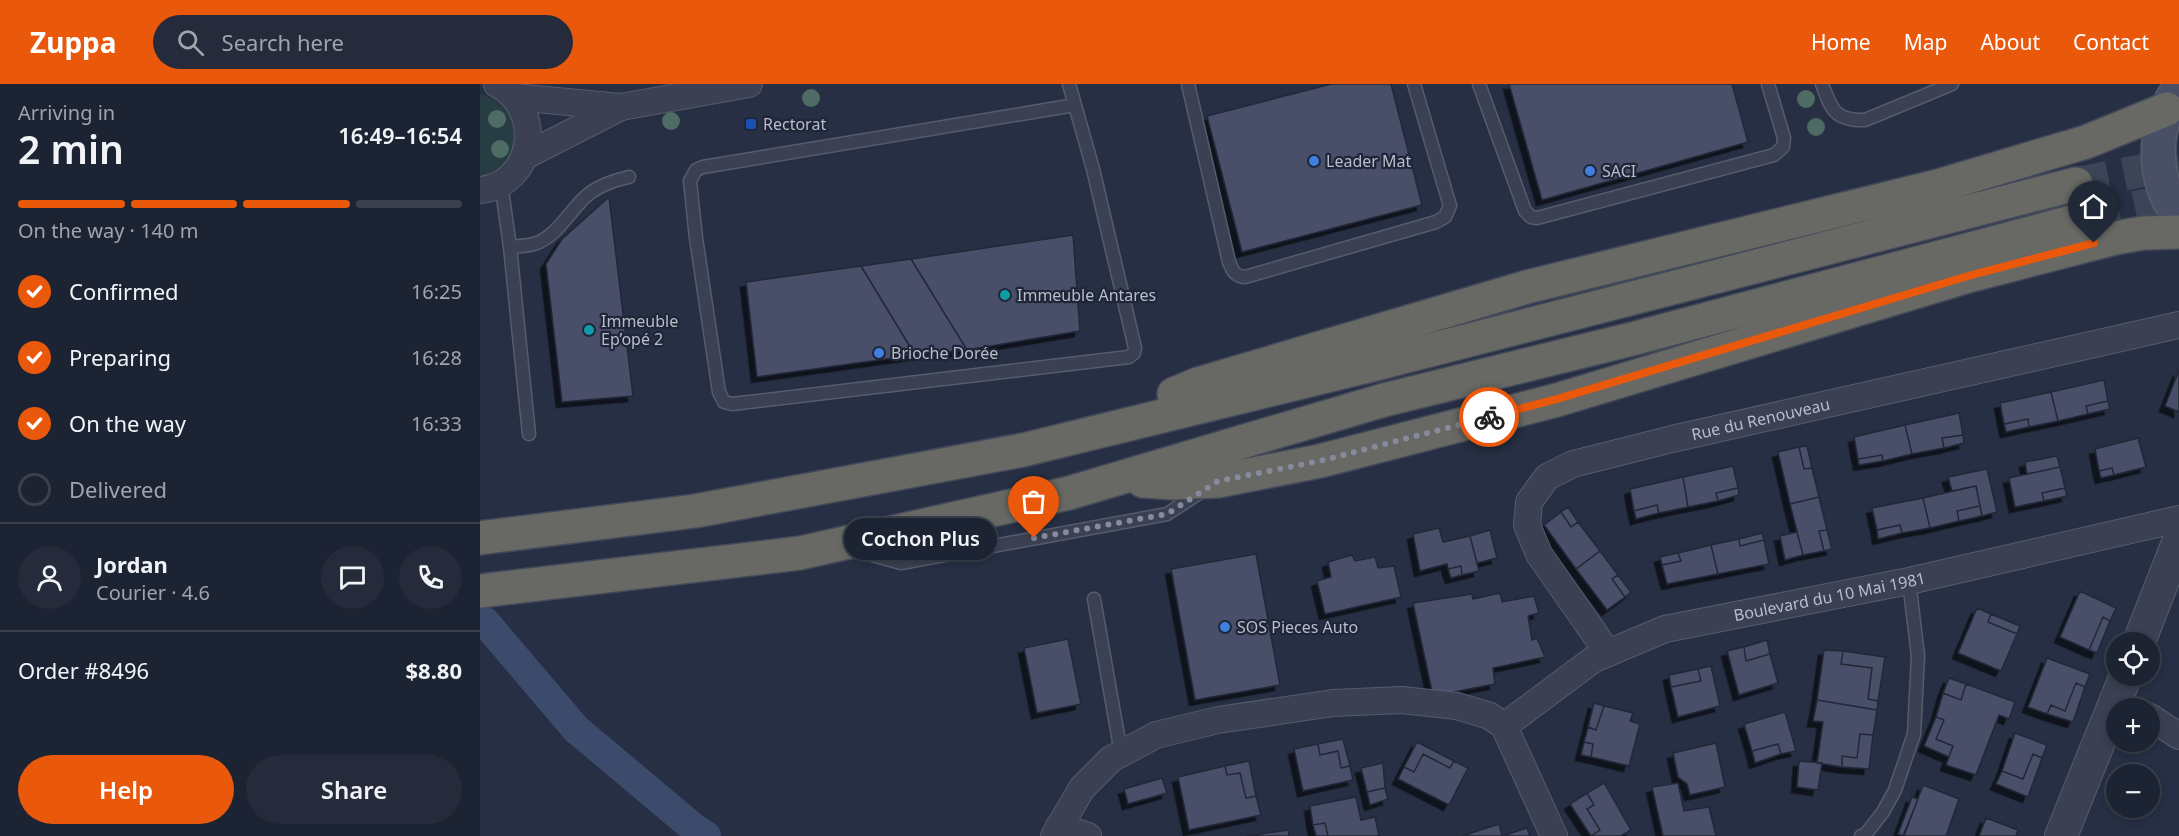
<!DOCTYPE html>
<meta charset="utf-8">
<style>
body{margin:0;font-family:"Noto Sans",sans-serif;background:#252b3a;color:#f1f3f6;height:100vh;display:flex;flex-direction:column;font-size:22px;white-space:nowrap}
*{box-sizing:border-box;margin:0}
p{font-size:20px;color:#a0a4ac}
.icon{flex:none;width:33px;height:33px;fill:none;stroke:currentColor;stroke-width:2;stroke-linecap:round;stroke-linejoin:round}
.map{position:relative;flex:1;overflow:hidden}
.drawer{display:flex;flex-direction:column;background:#1c2332;width:480px}
.drawer>*{flex:none}
.controls{position:absolute;left:1626px;top:548px;display:grid;gap:12px}
.controls a{display:grid;place-items:center;width:54px;height:54px;border-radius:50%;background:#1c2332;box-shadow:0 3px 9px #0003,0 0 0 2px #3a404d;font-size:30px}
.pin{position:absolute;display:grid;place-items:center;width:51px;height:51px;color:#fff;margin:-62px -26px;border-radius:50% 50% 50% 0;rotate:-45deg;box-shadow:0 0 6px #0007}
.pin .icon{rotate:45deg}
.courier{position:absolute;display:grid;place-items:center;width:60px;height:60px;margin:-30px;border:4px solid #ea580c;border-radius:50%;background:#fff;color:#222;box-shadow:0 2px 8px #0007}
.bubble{position:absolute;height:42px;border-radius:21px;background:#1c2332;box-shadow:0 3px 9px #0003,0 0 0 2px #3a404d;font-size:20px;font-weight:600;line-height:42px;text-align:center}
.headline em{font-style:normal;font-weight:600}
.headline div{display:flex;flex-direction:column-reverse}
.headline{display:flex;align-items:center;justify-content:space-between;height:102px;padding:0 18px}
h1{font-size:39px;font-weight:600;line-height:45px}
.bar{display:grid;grid-template-columns:repeat(4,1fr);gap:9px 6px;align-content:center;height:72px;padding:0 18px}
.bar i{height:8px;border-radius:4px;background:#3a404d}
.bar .active{background:#ea580c}
.bar p{grid-column:span 4}
.line{display:flex;align-items:center;gap:15px;padding:0 18px;border-top:2px solid #3a404d}
.line div{flex:1}
.round{display:grid;place-items:center;flex:none;width:63px;height:63px;border-radius:32px;background:#252b3a}
ol{padding:0 18px;list-style:none}
li{display:flex;align-items:center;gap:18px;height:66px}
li p{margin-inline-start:auto}
li .icon{padding:6px;border-radius:50%;background:#ea580c;color:#fff;stroke-width:4}
li:last-child{color:#a0a4ac}
li i{width:33px;height:33px;border:3px solid #3a404d;border-radius:50%}
.primary-button{display:flex;gap:12px;margin-top:auto;padding:12px 18px}
.primary-button a{flex:1;height:69px;border-radius:36px;background:#ea580c;color:#fff;font-size:24px;font-weight:600;line-height:69px;text-align:center}
.primary-button a+a{background:#252b3a;color:#f1f3f6}
header{display:flex;align-items:center;gap:36px;box-sizing:border-box;height:84px;padding:0 30px;background:#ea580c;color:#fff}
header strong{font-size:28px}
nav{display:flex;gap:33px;margin-inline-start:auto;font-size:21px}
.search{width:420px;height:54px;background:#252b3a;display:flex;align-items:center;gap:15px;box-sizing:border-box;padding:0 21px;border-radius:33px;color:#a0a4ac;font-size:22px}
main{display:flex;flex:1;min-height:0}
.map>svg:first-child{display:block}
.green{fill:#283d43}
.lines{fill:none;stroke-linecap:round;stroke-linejoin:round}
.canal{stroke:#3c4a6b;stroke-width:30}
.building{fill:#485067;stroke:#212839;stroke-width:1.5;filter:url(#shadow)}
.trunk-tunnel{stroke:#3c4458;stroke-width:33;stroke-dasharray:33 16;stroke-linecap:butt}
.service-casing{stroke:#565c6c;stroke-width:15}
.minor-casing{stroke:#565c6c;stroke-width:28}
.tertiary-casing{stroke:#565c6c;stroke-width:34}
.secondary-casing{stroke:#565c6c;stroke-width:36}
.trunk-casing{stroke:#424959;stroke-width:36}
.service{stroke:#3b4152;stroke-width:12}
.minor{stroke:#3b4152;stroke-width:26}
.tertiary{stroke:#3b4152;stroke-width:32}
.secondary{stroke:#495065;stroke-width:33}
.trunk{stroke:#686865;stroke-width:33}
.tree{fill:#4e6c64}
.done{stroke:#858b9c;stroke-width:6;stroke-dasharray:0 10.8}
.route{stroke:#ea580c;stroke-width:8}
.transit-dot{fill:#1a4fb4;stroke:#1f2638;stroke-width:2}
.shop-dot{fill:#3f7fe0;stroke:#1f2638;stroke-width:2}
.culture-dot{fill:#0f9aa8;stroke:#1f2638;stroke-width:2}
.labels{text-anchor:middle;stroke-width:4.5;stroke-linejoin:round;paint-order:stroke}
.poi-label{font-size:16px;fill:#b8bdcc;stroke:#1f2638;text-anchor:start}
.street-label{font-size:16px;fill:#b8bdcc;stroke:#1f2638}
</style>
<header>
<strong>Zuppa</strong>
<div class="search"><svg class="icon" aria-label="search" viewBox="0 0 24 24"><circle cx="10" cy="10" r="6"/><path d="M15 15l6 6"/></svg>Search here</div>
<nav><a>Home</a><a>Map</a><a>About</a><a>Contact</a></nav>
</header>
<main>
<section class="drawer">
<div class="headline"><div><h1>2 min</h1><p>Arriving in</p></div><em>16:49–16:54</em></div>
<div class="bar"><i class="active"></i><i class="active"></i><i class="active"></i><i></i><p>On the way · 140 m</p></div>
<ol>
<li><svg class="icon" aria-label="check" viewBox="0 0 24 24"><path d="M5 12l5 5 9-10"/></svg>Confirmed<p>16:25</p></li>
<li><svg class="icon" aria-label="check" viewBox="0 0 24 24"><path d="M5 12l5 5 9-10"/></svg>Preparing<p>16:28</p></li>
<li><svg class="icon" aria-label="check" viewBox="0 0 24 24"><path d="M5 12l5 5 9-10"/></svg>On the way<p>16:33</p></li>
<li><i></i>Delivered</li>
</ol>
<div class="line" style="height:108px"><a class="round"><svg class="icon" aria-label="person" viewBox="0 0 24 24"><circle cx="12" cy="8" r="4"/><path d="M4 21q1-7 8-7t8 7"/></svg></a><div><b>Jordan</b><p>Courier · 4.6</p></div><a class="round"><svg class="icon" aria-label="chat" viewBox="0 0 24 24"><path d="M4 5h16v11H9l-5 4z"/></svg></a><a class="round"><svg class="icon" aria-label="phone" viewBox="0 0 24 24"><path d="M5 4h4l2 5-3 2q2 4 5 5l2-3 5 2v4C11 20 4 13 5 4z"/></svg></a></div>
<div class="line" style="height:78px"><div>Order #8496</div><b>$8.80</b></div>
<div class="primary-button"><a>Help</a><a>Share</a></div>
</section>
<div class="map">
<svg width="1699" height="752" viewBox="0 0 1699 752">
<defs>
<filter id="shadow"><feDropShadow dx="-5.5" dy="5.5" stdDeviation="0" flood-color="#0009"/></filter>
</defs>
<rect width="100%" height="100%" fill="#262f43"/>
<!-- green -->
<path class="green" d="M0 10C46 22 47 81 0 92Z"/>
<g class="lines">
<!-- canal -->
<path class="canal" d="M5 538 96 645 215 745 226 752"/>
</g>
<!-- building -->
<path class="building" d="M851 0H911L942 121 762 168 727 32Z
M1029 0H1252L1268 58 1062 116Z
M129 113 153 312 82 318 66 180 82 155Z
M593 151 600 247 487 266 431 175Z
M431 175 487 266 435 271 381 182Z
M381 182 435 271 277 293 266 198Z
M1699 286V328L1685 322Z
M1624 296 1628 317 1606 322 1608 330 1578 337 1571 308Z
M1571 308 1578 337 1549 343 1548 335 1524 340 1520 319Z
M1628 317 1630 325 1608 330 1606 322Z
M1479 329 1483 351 1462 354 1464 364 1432 370 1425 341Z
M1548 335 1549 343 1526 348 1524 340Z
M1425 341 1432 370 1403 377 1402 371 1378 375 1374 353Z
M1483 351 1484 359 1464 364 1462 354Z
M1658 354 1666 383 1634 391 1632 384 1619 387 1615 365Z
M1327 362 1332 384 1324 385 1319 363Z
M1319 363 1324 385 1332 384 1339 413 1310 420 1298 368Z
M1402 371 1403 377 1379 381 1378 375Z
M1577 372 1580 383 1547 390 1545 378Z
M1253 382 1258 404 1236 409 1238 417 1208 423 1203 393Z
M1580 383 1585 404 1562 409 1564 417 1535 423 1529 394Z
M1632 384 1634 391 1621 394 1619 387Z
M1507 385 1517 428 1502 432 1496 402 1472 407 1468 393Z
M1203 393 1208 423 1179 429 1177 421 1154 427 1150 405Z
M1496 402 1500 422 1477 427 1479 437 1450 444 1443 414Z
M1258 404 1259 411 1238 417 1236 409Z
M1585 404 1587 412 1564 417 1562 409Z
M1339 413 1347 446 1339 447 1344 467 1323 471 1310 420Z
M1443 414 1450 444 1422 449 1420 441 1397 446 1392 424Z
M1177 421 1179 429 1156 435 1154 427Z
M1500 422 1502 432 1479 437 1477 427Z
M1088 423 1098 438 1091 443 1081 428Z
M1081 428 1091 443 1098 438 1120 467 1096 485 1064 441Z
M1420 441 1422 449 1398 455 1397 446Z
M959 444 963 458 990 452 999 487 982 491 981 482 968 485 967 480 940 487 933 450Z
M1010 446 1017 474 997 479 990 452Z
M1347 446 1352 465 1344 467 1339 447Z
M1317 448 1323 471 1305 476 1300 452Z
M1282 449 1284 456 1260 462 1259 455Z
M1259 455 1260 462 1284 456 1289 480 1238 490 1231 461Z
M1231 461 1238 490 1187 500 1182 481 1201 477 1198 469Z
M1120 467 1138 491 1132 495 1145 513 1127 526 1096 485Z
M1198 469 1201 477 1182 481 1180 473Z
M776 470 800 601 715 616 691 485Z
M872 471 875 477 895 473 898 484 914 482 921 513 845 530 837 497 851 493 848 478Z
M981 482 982 491 971 494 968 485Z
M1138 491 1151 508 1145 513 1132 495Z
M1600 507 1636 524 1630 537 1623 533 1609 566 1580 553Z
M1020 509 1022 518 1054 512 1059 529 1048 532 1052 556 1057 554 1065 573 1013 584 1015 600 953 612 933 519 992 510 993 515Z
M1497 524 1511 530 1508 538 1537 550 1521 587 1478 569Z
M1511 530 1540 542 1537 550 1508 538Z
M1623 533 1630 537 1617 569 1609 566Z
M588 555 601 620 557 629 544 564Z
M1287 556 1290 570 1266 577 1264 563Z
M1264 563 1266 577 1290 570 1298 599 1259 611 1247 567Z
M1344 566 1363 567 1361 580 1392 584 1388 615 1398 617 1397 626 1337 616Z
M1363 567 1405 573 1398 617 1388 615 1392 584 1361 580Z
M1567 574 1610 590 1605 603 1596 599 1585 627 1571 621 1567 630 1548 623Z
M1231 582 1240 622 1198 633 1191 603 1221 597 1218 585Z
M1218 585 1221 597 1191 603 1189 591Z
M1469 594 1486 600 1481 616 1463 609Z
M1596 599 1605 603 1593 638 1567 630 1571 621 1585 627Z
M1486 600 1535 618 1529 635 1519 631 1496 691 1466 681 1473 662 1456 655 1464 636 1456 633 1463 609 1481 616Z
M1337 616 1397 626 1393 651 1380 650 1377 674 1362 672V683L1337 679 1343 638 1333 637Z
M1114 619 1124 622 1116 646 1108 643Z
M1124 622 1153 629 1150 637 1160 640 1149 682 1111 673 1113 660 1104 658 1108 643 1116 646Z
M1305 628 1316 667 1301 670 1298 660 1272 667 1264 640Z
M1456 633 1464 636 1456 655 1473 662 1469 673 1444 662Z
M1535 649 1567 661 1562 674 1553 670 1543 695 1522 687Z
M1380 650 1393 651 1389 685 1362 683V672L1377 674Z
M863 655 870 682 861 684 858 667 840 671 838 660Z
M937 658 974 677 970 684 943 670 934 688 924 683Z
M1104 658 1113 660 1111 673 1101 671Z
M1236 659 1245 703 1210 711 1207 700 1198 693 1193 669Z
M838 660 840 671 858 667 861 684 870 682 873 696 823 707 814 665Z
M1298 660 1301 670 1275 679 1272 667Z
M943 670 970 684 974 677 988 684 969 721 918 695 924 683 934 688Z
M1553 670 1562 674 1548 713 1516 700 1522 687 1543 695Z
M769 677 776 712 766 714 760 689 747 691 745 682Z
M1319 677 1342 679 1338 706 1317 703Z
M903 679 905 704 887 708 881 684Z
M745 682 747 691 760 689 766 714 776 712 781 731 709 746 698 693Z
M682 694 687 709 648 720 644 705Z
M1124 699 1151 746 1141 752H1111L1120 746 1107 725 1114 721 1107 709Z
M1198 699 1204 727 1229 723 1236 752H1183L1172 703Z
M1443 701 1479 715 1466 752H1424Z
M905 704 908 715 890 721 887 708Z
M1107 709 1114 721 1107 725 1120 746 1111 752 1090 720Z
M876 713 881 736 895 733 899 752H848L845 739 833 741 830 722Z
M1432 713 1438 715 1423 752 1418 750Z
M1506 734 1538 746 1536 752H1499Z
M845 739 848 752H836L833 741Z
M1019 740 1022 752H982Z
M1047 744 1050 752H1022Z
M808 746 809 752H767Z"/>
<g class="lines">
<!-- trunk-tunnel -->
<path class="trunk-tunnel" d="M1596 100 1699 79
M1607 134 1699 114"/>
<defs>
<path id="service" d="M589 0 613 85 655 264 654 269 649 273 252 320 244 318 239 308 216 154 210 97 216 86 223 83 595 21
M708 0 749 178C753 188 755 192 765 193L956 138 965 133 970 122 934 0
M999 0 1045 127 1051 133 1057 134 1294 71 1303 63 1304 54 1288 0
M1342 0C1351 25 1355 37 1385 36L1472 0
M21 99 30 163 49 350
M30 163C38 162 47 162 54 160 78 153 91 123 110 109 122 100 135 96 149 93
M374 466 421 479 687 430 724 406
M614 515 641 669
M1381 752 1385 751 1403 728 1415 706 1434 650 1438 572 1429 497"/>
<g id="minor">
<path d="M35 13 141 23 269 0"/>
<path d="M45 72 141 23"/>
<path d="M0 106C55 100 65 25 17 0"/>
<path id="s1" d="M1128 569 1059 470 1047 441 1049 418 1067 393 1093 380 1192 355 1699 241"/>
<path d="M1670 633 1699 652"/>
<path id="s2" d="M1024 642 1114 575 1185 545 1429 497 1699 435"/>
<path d="M579 742 608 752"/>
<path d="M574 752 602 704 631 675 676 651 738 636 853 619 922 616 977 622 1010 632 1024 642 1074 752"/>
</g>
<path id="tertiary" d="M1659 558 1699 456
M1581 752 1646 591"/>
<path id="secondary" d="M1699 5C1672 40 1671 96 1699 131"/>
<path id="trunk" d="M694 310 718 300 1047 203 1458 102 1606 58 1687 25
M663 397 695 399 738 397 840 377 1077 316 1488 192 1635 154 1663 149 1699 148
M0 454 215 427 543 366 896 280 1596 100
M0 507 320 469 589 409 904 316 1152 255 1607 134"/>
</defs>
<!-- service casing -->
<use href="#service" class="service-casing"/>
<!-- minor casing -->
<use href="#minor" class="minor-casing"/>
<!-- tertiary casing -->
<use href="#tertiary" class="tertiary-casing"/>
<!-- secondary casing -->
<use href="#secondary" class="secondary-casing"/>
<!-- trunk casing -->
<use href="#trunk" class="trunk-casing"/>
<!-- service -->
<use href="#service" class="service"/>
<!-- minor -->
<use href="#minor" class="minor"/>
<!-- tertiary -->
<use href="#tertiary" class="tertiary"/>
<!-- secondary -->
<use href="#secondary" class="secondary"/>
<!-- trunk -->
<use href="#trunk" class="trunk"/>
</g>
<!-- trees -->
<g class="tree">
<circle cx="331" cy="14" r="9"/>
<circle cx="1326" cy="15" r="9"/>
<circle cx="17" cy="35" r="9"/>
<circle cx="191" cy="37" r="9"/>
<circle cx="1336" cy="43" r="9"/>
<circle cx="20" cy="65" r="9"/>
</g>
<g class="lines">
<!-- done -->
<path class="done" d="M554 454 687 430 738 397 840 377 1009 333"/>
<!-- route -->
<path class="route" d="M1009 333 1077 315 1488 192 1614 159"/>
</g>
<!-- markers -->
<rect class="transit-dot" x="265" y="34" width="12" height="12" rx="3"/>
<g class="shop-dot">
<circle cx="834" cy="77" r="6"/>
<circle cx="1110" cy="87" r="6"/>
<circle cx="399" cy="269" r="6"/>
<circle cx="745" cy="543" r="6"/>
</g>
<g class="culture-dot">
<circle cx="525" cy="211" r="6"/>
<circle cx="109" cy="246" r="6"/>
</g>
<g class="labels">
<!-- poi labels -->
<g class="poi-label">
<text x="283" y="46">Rectorat</text>
<text x="846" y="83">Leader Mat</text>
<text x="1122" y="93">SACI</text>
<text x="537" y="217">Immeuble Antares</text>
<text x="121" y="243">Immeuble<tspan x="121" dy="18">Ep’opé 2</tspan></text>
<text x="411" y="275">Brioche Dorée</text>
<text x="757" y="549">SOS Pieces Auto</text>
</g>
<!-- street labels -->
<g class="street-label">
<text dy="6" stroke="none"><textPath href="#s1" startOffset="428">Rue du Renouveau</textPath></text>
<text dy="6" stroke="none"><textPath href="#s2" startOffset="357">Boulevard du 10 Mai 1981</textPath></text>
</g>
</g>
</svg>
<div class="controls">
<a><svg class="icon" aria-label="locate" viewBox="0 0 24 24"><circle cx="12" cy="12" r="6"/><path d="M12 2v4M12 18v4M2 12h4M18 12h4"/></svg></a>
<a>+</a>
<a>−</a>
</div>
<div class="pin" style="left:554px;top:454px;background:#ea580c"><svg class="icon" aria-label="bag" viewBox="0 0 24 24"><path d="M5 8h14l-1 12H6zM9 8a3 3 0 0 1 6 0"/></svg></div>
<div class="pin" style="left:1614px;top:159px;background:#1f2937"><svg class="icon" aria-label="home" viewBox="0 0 24 24"><path d="M3 11l9-7 9 7M6 9v11h12V9"/></svg></div>
<div class="courier" style="left:1009px;top:333px"><svg class="icon" aria-label="bike" viewBox="0 0 24 24"><circle cx="6" cy="16" r="4"/><circle cx="18" cy="16" r="4"/><path d="M6 16l4-8h5l3 8M10 8l3 8H6M13 5h3"/></svg></div>
<div class="bubble" style="left:364px;top:434px;width:153px">Cochon Plus</div>
</div>
</main>
